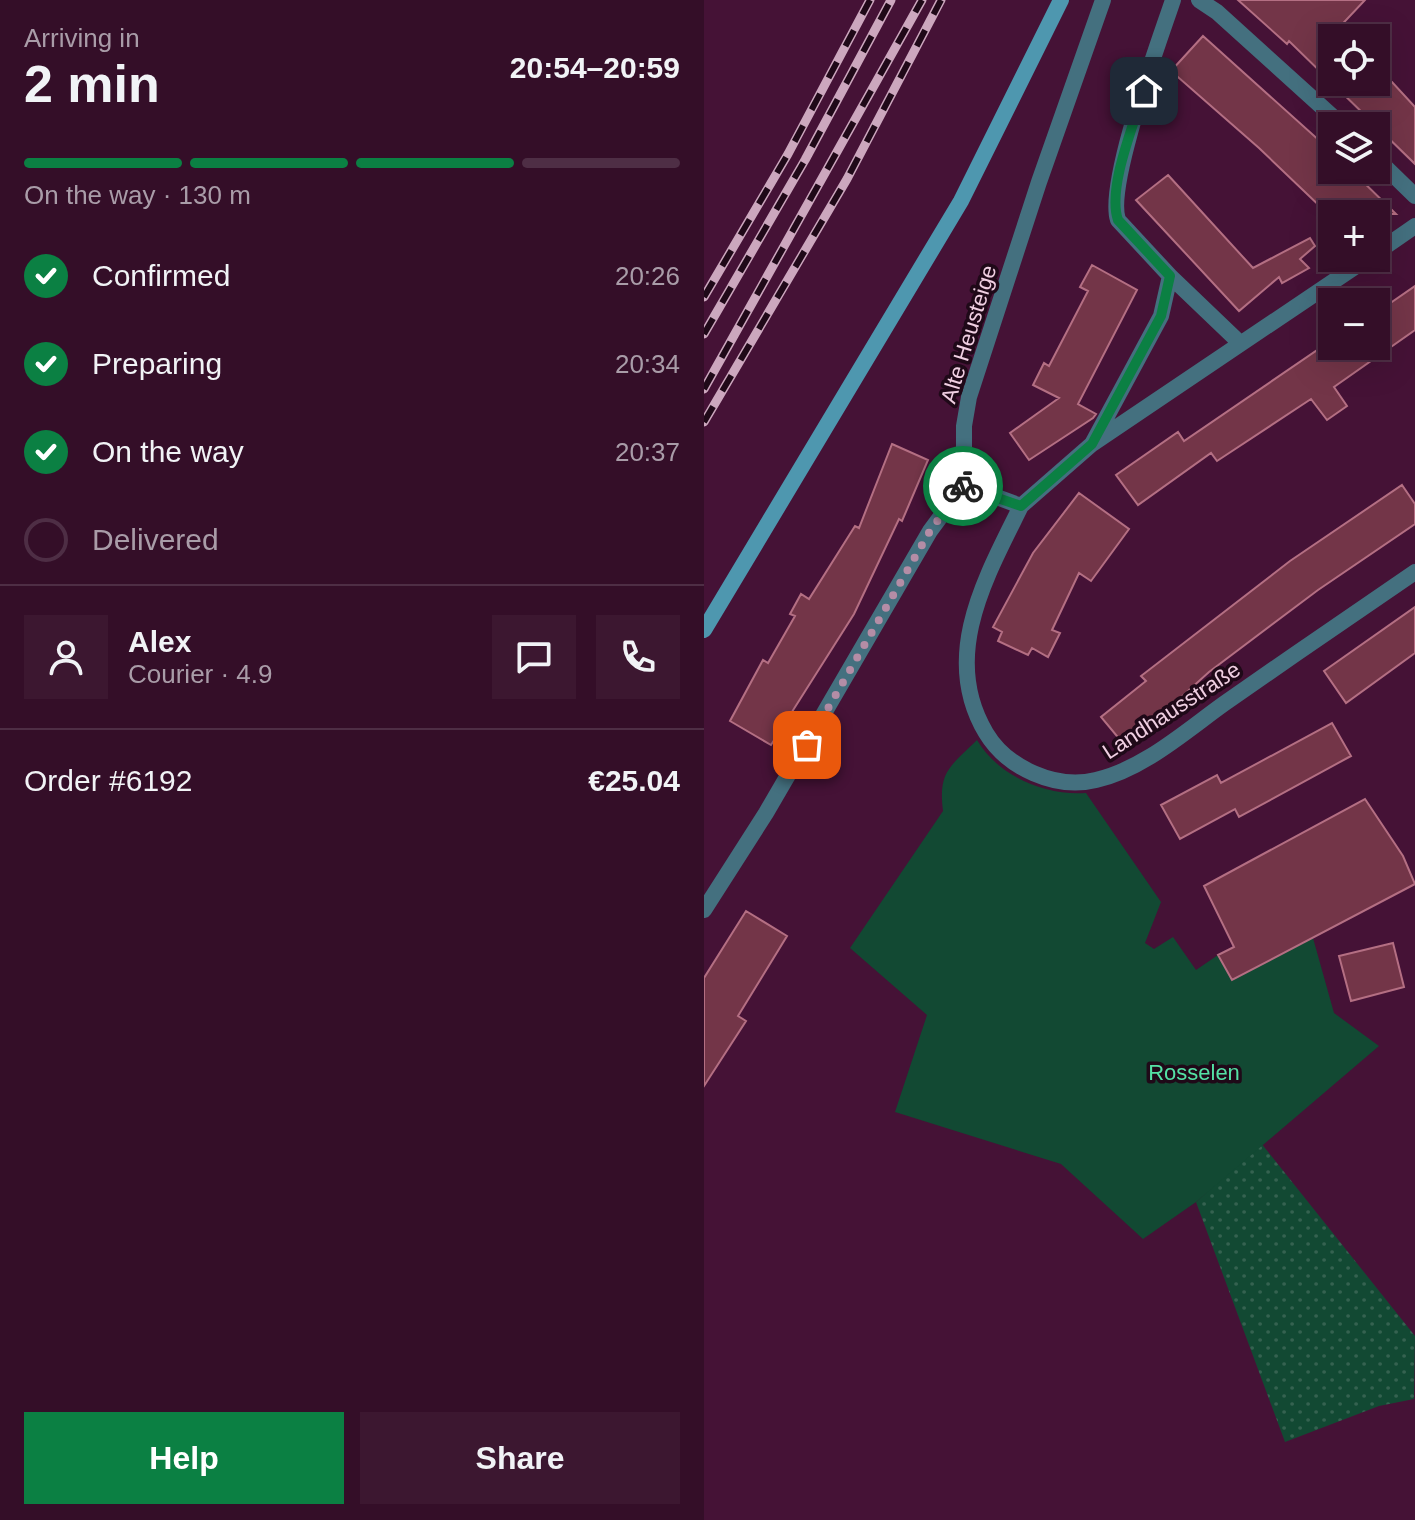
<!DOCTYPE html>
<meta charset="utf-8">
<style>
body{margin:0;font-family:Arial,sans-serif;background:#3c1730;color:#f1f3f6;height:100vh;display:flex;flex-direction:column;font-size:30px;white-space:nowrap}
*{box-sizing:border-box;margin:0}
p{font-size:26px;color:#a99ca8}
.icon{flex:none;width:44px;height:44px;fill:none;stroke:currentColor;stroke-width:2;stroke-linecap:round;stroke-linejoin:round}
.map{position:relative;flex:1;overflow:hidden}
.panel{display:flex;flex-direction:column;background:#340e28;width:704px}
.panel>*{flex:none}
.tools{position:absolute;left:614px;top:24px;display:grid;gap:16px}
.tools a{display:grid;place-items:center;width:72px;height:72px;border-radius:0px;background:#340e28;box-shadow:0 8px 32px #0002,0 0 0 2px #4e2e45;font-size:40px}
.pin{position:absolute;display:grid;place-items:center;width:68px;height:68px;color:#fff;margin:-34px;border-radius:16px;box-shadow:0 4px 12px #0006}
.courier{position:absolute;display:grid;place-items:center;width:80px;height:80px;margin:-40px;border:6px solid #0b8043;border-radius:50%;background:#fff;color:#222;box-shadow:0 2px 10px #0007}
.headline em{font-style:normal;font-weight:600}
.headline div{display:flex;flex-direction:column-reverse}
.headline{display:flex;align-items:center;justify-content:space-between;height:136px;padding:0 24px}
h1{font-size:52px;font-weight:600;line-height:60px}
.bar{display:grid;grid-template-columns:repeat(4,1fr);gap:12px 8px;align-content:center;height:96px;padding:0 24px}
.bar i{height:10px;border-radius:6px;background:#4e2e45}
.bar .selected{background:#0b8043}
.bar p{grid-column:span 4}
.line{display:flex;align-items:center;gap:20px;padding:0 24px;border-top:2px solid #4e2e45}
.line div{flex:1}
.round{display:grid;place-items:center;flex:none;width:84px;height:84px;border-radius:0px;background:#3c1730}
ol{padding:0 24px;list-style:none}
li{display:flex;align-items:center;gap:24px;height:88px}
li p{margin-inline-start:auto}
li .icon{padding:8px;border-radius:50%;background:#0b8043;color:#fff;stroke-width:4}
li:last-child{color:#a99ca8}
li i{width:44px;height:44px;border:4px solid #4e2e45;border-radius:50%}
.cta{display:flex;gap:16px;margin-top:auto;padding:16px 24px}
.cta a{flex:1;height:92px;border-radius:0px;background:#0b8043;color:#fff;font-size:32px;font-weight:600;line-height:92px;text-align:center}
.cta a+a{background:#3c1730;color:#f1f3f6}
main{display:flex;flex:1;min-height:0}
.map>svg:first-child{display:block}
.grass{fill:url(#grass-dots)}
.green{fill:#124933}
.building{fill:#733548;stroke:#b46f83;stroke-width:2}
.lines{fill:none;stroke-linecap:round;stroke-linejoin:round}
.street{stroke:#44707f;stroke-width:16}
.secondary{stroke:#4e97af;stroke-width:16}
.rail-casing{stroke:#cca7be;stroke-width:9}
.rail{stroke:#1f0918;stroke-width:6;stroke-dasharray:18;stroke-linecap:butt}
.done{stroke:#b48da6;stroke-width:8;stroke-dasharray:0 14.4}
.route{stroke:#0b8043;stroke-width:10}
.labels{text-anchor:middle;stroke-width:7;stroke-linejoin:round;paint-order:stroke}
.street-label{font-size:22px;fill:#f0cfe2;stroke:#1f0918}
.park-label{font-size:22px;fill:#54e1a5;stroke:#1f0918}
</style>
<main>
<section class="panel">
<div class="headline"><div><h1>2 min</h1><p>Arriving in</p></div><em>20:54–20:59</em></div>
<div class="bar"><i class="selected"></i><i class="selected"></i><i class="selected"></i><i></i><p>On the way · 130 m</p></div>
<ol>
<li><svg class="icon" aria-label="check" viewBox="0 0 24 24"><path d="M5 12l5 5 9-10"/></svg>Confirmed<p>20:26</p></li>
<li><svg class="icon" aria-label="check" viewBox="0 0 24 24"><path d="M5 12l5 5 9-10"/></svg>Preparing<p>20:34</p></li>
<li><svg class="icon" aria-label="check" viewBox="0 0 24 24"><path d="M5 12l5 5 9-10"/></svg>On the way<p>20:37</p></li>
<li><i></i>Delivered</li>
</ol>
<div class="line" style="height:144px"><a class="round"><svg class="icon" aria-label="person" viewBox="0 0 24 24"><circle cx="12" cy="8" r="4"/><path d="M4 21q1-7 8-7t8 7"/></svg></a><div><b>Alex</b><p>Courier · 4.9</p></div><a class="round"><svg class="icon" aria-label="chat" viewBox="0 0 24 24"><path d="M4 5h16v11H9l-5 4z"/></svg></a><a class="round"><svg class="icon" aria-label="phone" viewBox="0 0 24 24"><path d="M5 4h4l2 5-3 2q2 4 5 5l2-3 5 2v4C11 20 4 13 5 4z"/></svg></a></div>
<div class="line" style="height:104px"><div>Order #6192</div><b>€25.04</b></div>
<div class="cta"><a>Help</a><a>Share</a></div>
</section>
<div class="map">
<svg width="711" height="1520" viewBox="0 0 711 1520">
<defs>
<pattern id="grass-dots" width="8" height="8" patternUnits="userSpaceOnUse" patternTransform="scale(2)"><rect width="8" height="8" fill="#124933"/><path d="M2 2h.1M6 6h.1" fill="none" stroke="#356250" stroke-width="1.8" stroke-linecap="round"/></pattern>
</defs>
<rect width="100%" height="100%" fill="#451236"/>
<!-- grass -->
<path class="grass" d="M557 1143 711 1336 710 1399 675 1406 581 1442 492 1202Z"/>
<!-- green -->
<path class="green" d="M273 740C294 776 341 796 382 793L457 902 441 943 450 949 469 937 492 970 514 955 529 980 609 938 630 1013 675 1046 492 1202 439 1239 357 1164 191 1112 223 1015 146 948 239 811C234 771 246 767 273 740Z"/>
<!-- building -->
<path class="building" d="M534 0H661L628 35V82H688L711 107V164L585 41 583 44Z
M499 36 628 152V170H647L692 214H624L555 148 467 71Z
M464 175 549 268 606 238 611 246 596 259 605 268 578 283 575 277 535 311 432 200Z
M388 265 433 290 374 404 392 414 389 418 325 460 306 433 355 398 329 385 340 363 345 366 384 291 376 287Z
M711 286V330L630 387 643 406 623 420 607 399 513 461 507 453 434 505 412 475 474 432 480 441 628 340V346H672V313Z
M188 444 224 460 198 521 195 519 150 614 67 745 26 721 59 660 64 663 91 616 86 614 97 594 105 599 151 526 155 528Z
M698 485 711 504V524L614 590 505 672 422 747 397 717 442 681 437 676 586 561Z
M375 493 425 529 387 581 375 573 348 630 356 633 344 657 328 648 324 655 294 641 298 632 289 627 329 553Z
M711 607V653L642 703 620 671Z
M628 723 647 756 535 817 531 809 476 839 457 805 513 775 517 783Z
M661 799 699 856 711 884 528 980 514 955 530 947 500 886Z
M42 911 83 936 34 1016 42 1021 0 1086V978Z
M689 943 700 987 647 1001 635 956Z"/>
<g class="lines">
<!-- street -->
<path class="street" d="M495 0 513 12 639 126
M672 158 711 196
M672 253 711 226
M466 276 536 343
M388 444 457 316 466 276 414 220C402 185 455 42 469 0
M260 485 317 506 388 444 664 258
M317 506C282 577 236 656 282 733 303 768 352 790 392 780 440 769 483 730 521 703 584 659 648 615 711 572
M0 910 62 813 226 531 260 485V426L265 397 335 182 399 0"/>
<!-- secondary -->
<path class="secondary" d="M0 630 257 201 357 0"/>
<defs>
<path id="rail" d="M0 297 84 154 166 0
M0 334 101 160 187 0
M0 389 218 0
M0 422 143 179 237 0"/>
</defs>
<!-- rail casing -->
<use href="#rail" class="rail-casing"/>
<!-- rail -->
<use href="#rail" class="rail"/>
</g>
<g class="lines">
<!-- done -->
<path class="done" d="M103 745 226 531 259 486"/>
<!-- route -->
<path class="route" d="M259 486 317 506 388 444 457 316 466 276 414 220C403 188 430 124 440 91"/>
</g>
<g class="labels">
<!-- street labels -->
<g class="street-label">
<text transform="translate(264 334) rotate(-73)" y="8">Alte Heusteige</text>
<text transform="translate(467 710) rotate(-33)" y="8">Landhausstraße</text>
</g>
<!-- park labels -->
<g class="park-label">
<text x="490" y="1080">Rosselen</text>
</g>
</g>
</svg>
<div class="tools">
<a><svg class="icon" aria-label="locate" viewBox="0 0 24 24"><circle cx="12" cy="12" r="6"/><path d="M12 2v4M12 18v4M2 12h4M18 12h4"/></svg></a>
<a><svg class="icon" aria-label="layers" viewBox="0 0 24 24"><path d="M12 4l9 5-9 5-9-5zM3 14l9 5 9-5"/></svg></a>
<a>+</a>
<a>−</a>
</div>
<div class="pin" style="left:103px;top:745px;background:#ea580c"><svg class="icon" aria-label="bag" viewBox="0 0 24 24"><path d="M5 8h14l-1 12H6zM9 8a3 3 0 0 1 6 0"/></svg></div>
<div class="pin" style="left:440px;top:91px;background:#1f2937"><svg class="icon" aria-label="home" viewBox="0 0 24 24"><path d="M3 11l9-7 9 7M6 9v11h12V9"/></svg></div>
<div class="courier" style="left:259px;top:486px"><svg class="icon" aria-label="bike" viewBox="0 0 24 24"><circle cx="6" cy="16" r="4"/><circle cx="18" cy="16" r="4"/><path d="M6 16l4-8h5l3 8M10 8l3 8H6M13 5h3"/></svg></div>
</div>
</main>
